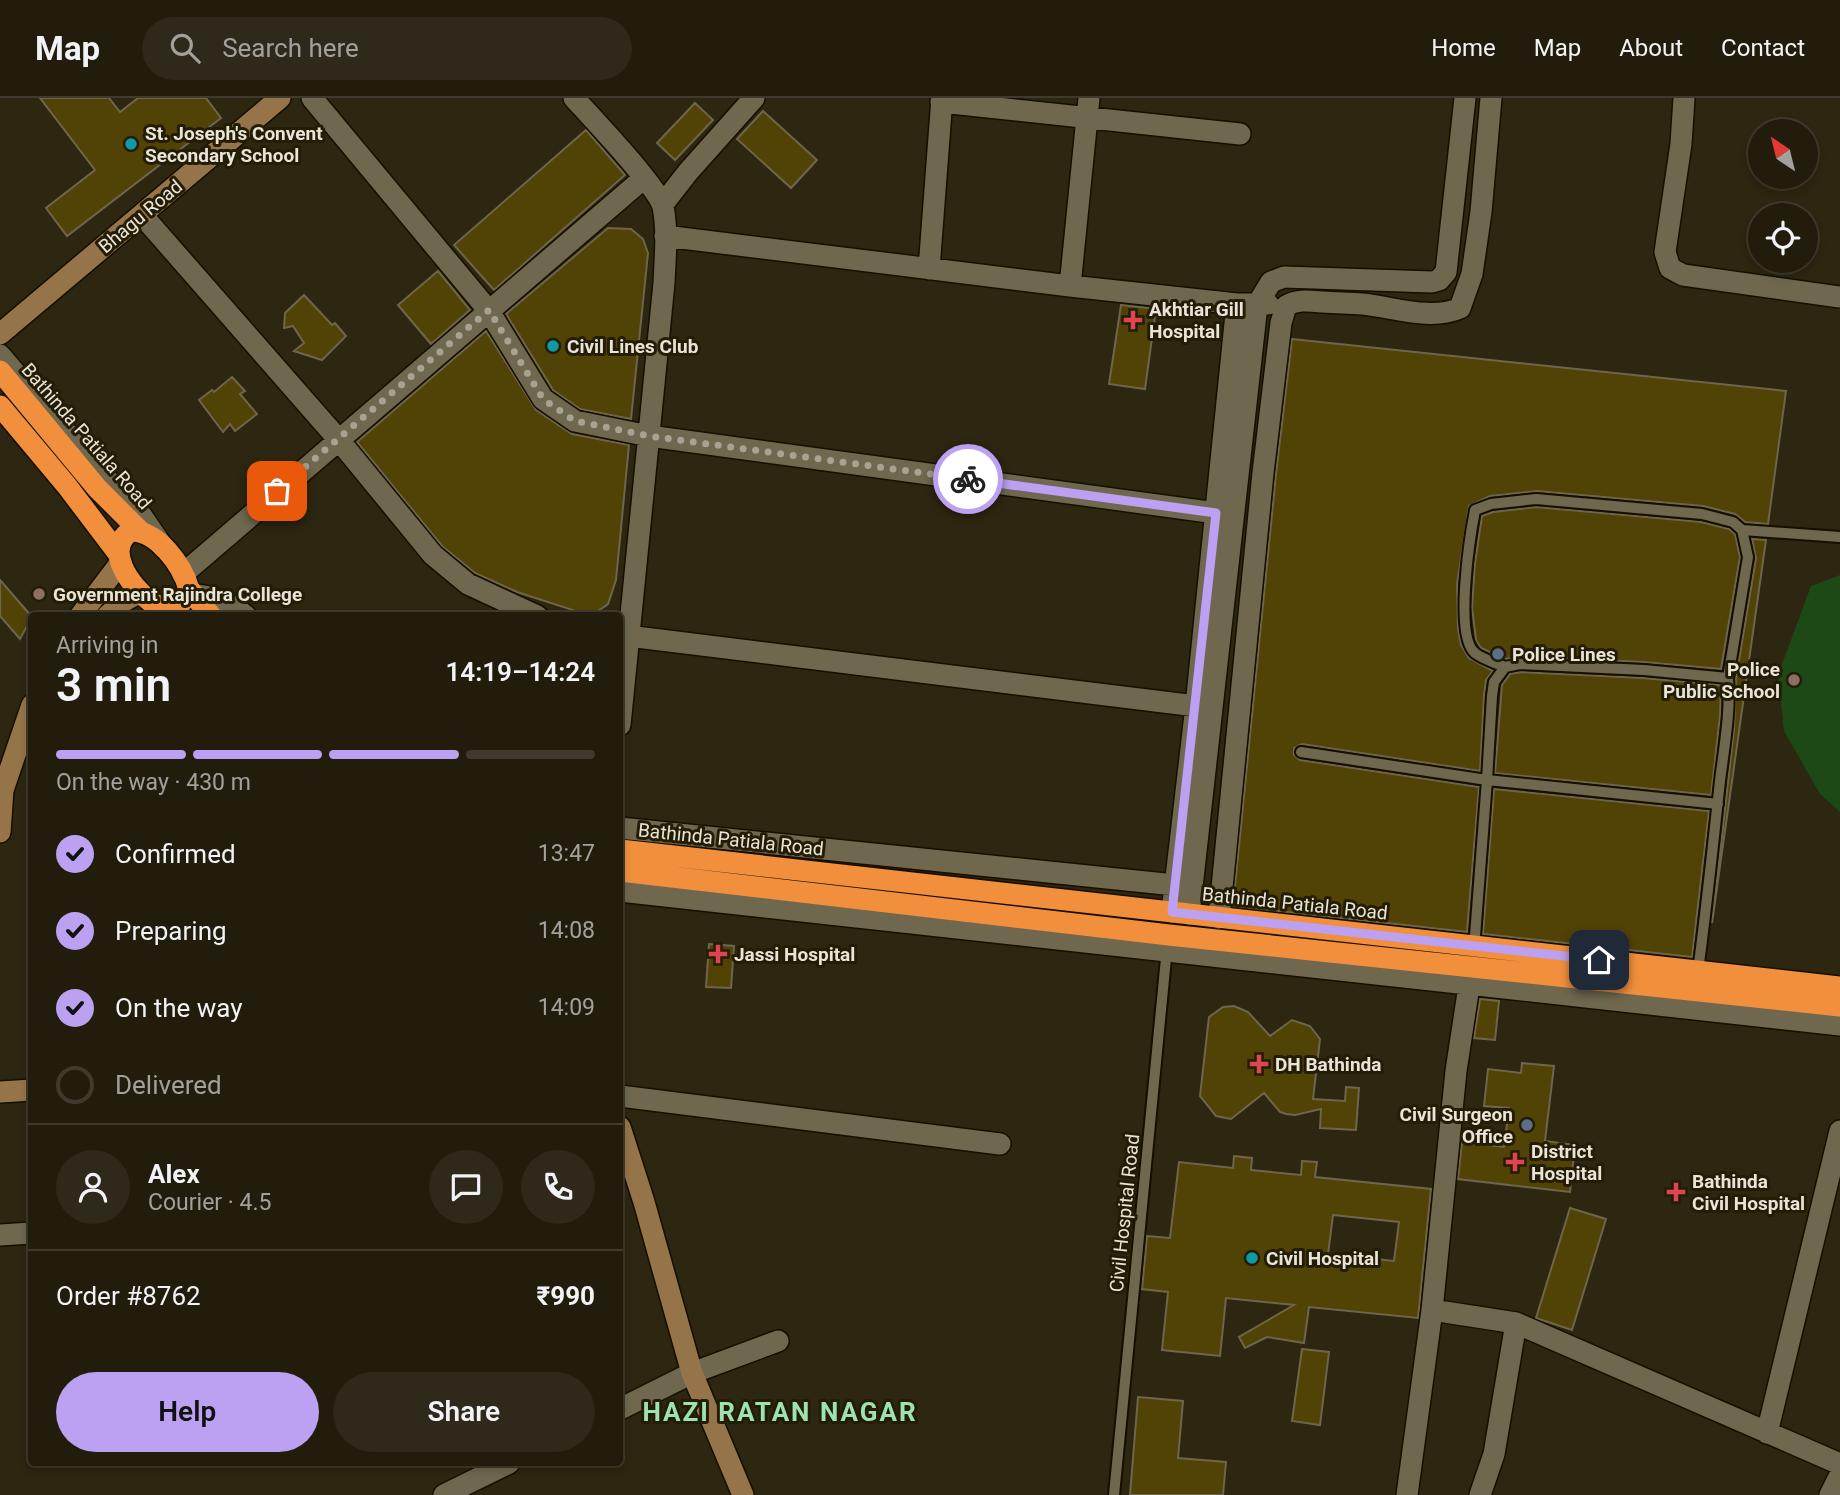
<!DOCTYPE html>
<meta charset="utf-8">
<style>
body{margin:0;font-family:Roboto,sans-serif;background:#2e291a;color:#f1f3f6;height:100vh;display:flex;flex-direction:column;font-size:26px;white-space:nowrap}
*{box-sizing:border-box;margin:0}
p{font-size:23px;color:#a2a19d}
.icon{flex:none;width:38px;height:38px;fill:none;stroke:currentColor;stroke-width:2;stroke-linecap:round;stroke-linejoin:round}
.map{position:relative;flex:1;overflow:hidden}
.sheet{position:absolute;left:28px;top:514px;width:595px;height:854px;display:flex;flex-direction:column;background:#221c0c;border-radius:7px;box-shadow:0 4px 10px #0003,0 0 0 2px #3f3a2d}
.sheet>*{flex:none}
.needle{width:46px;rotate:325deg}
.tools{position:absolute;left:1748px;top:21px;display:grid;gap:14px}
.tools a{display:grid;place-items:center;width:70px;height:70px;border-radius:50%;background:#221c0c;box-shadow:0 4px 10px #0003,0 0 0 2px #3f3a2d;font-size:35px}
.pin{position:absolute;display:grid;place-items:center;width:60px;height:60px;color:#fff;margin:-30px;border-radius:14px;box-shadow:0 4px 10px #0006}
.courier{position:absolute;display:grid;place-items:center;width:70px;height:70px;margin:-35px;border:5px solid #bca0f2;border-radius:50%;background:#fff;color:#222;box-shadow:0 2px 9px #0007}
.headline em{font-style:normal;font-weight:600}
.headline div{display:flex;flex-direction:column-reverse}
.headline{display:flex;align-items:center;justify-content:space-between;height:119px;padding:0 28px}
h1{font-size:46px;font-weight:600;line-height:52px}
.bar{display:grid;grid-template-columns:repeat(4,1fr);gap:10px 7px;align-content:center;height:84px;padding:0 28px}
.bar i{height:9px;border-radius:5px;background:#3f3a2d}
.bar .selected{background:#bca0f2}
.bar p{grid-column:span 4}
.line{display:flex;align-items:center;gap:18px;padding:0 28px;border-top:2px solid #3f3a2d}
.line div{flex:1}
.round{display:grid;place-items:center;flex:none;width:74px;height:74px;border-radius:37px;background:#2e291a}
ol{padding:0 28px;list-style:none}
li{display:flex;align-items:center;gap:21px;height:77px}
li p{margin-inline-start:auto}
li .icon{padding:7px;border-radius:50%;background:#bca0f2;color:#111;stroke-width:4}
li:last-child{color:#a2a19d}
li i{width:38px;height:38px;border:4px solid #3f3a2d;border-radius:50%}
.cta{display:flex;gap:14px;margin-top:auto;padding:14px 28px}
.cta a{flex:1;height:80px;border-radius:42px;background:#bca0f2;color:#111;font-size:28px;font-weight:600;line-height:80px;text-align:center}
.cta a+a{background:#2e291a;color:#f1f3f6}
header{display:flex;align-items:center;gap:42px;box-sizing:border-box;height:98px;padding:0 35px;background:#221c0c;border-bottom:2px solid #3f3a2d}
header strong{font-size:33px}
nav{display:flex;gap:38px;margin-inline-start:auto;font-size:24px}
.search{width:490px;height:63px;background:#2e291a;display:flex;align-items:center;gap:18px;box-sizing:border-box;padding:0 24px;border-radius:38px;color:#a2a19d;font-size:26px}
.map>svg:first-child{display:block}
.green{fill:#1c4916}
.building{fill:#514205;stroke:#6d664d;stroke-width:2;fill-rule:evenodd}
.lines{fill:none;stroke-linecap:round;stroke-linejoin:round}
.lane-casing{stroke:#150f00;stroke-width:14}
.street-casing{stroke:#150f00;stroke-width:24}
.secondary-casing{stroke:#150f00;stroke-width:24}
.highway-casing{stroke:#150f00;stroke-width:24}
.lane{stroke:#6f684f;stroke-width:10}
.street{stroke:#6f684f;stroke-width:21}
.secondary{stroke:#96744a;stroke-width:21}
.highway{stroke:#f28f3d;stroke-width:21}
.done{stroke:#a7a291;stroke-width:7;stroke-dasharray:0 12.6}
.route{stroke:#bca0f2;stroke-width:9}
.culture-dot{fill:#0f9aa8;stroke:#231d06;stroke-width:2.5}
.health-dot{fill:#e0444e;stroke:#231d06;stroke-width:2.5}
.education-dot{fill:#8d6e63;stroke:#231d06;stroke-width:2.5}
.service-dot{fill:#5c6f8a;stroke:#231d06;stroke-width:2.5}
.labels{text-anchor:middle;stroke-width:6;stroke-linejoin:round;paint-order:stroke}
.poi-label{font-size:19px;font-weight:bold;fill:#e9e4d7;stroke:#231d06;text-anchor:start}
.street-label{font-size:19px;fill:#e9e4d7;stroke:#231d06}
.district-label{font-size:26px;font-weight:bold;letter-spacing:2px;fill:#9de2af;stroke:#231d06}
</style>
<header>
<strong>Map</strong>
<div class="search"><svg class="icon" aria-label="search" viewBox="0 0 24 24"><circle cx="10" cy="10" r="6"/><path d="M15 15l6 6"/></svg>Search here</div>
<nav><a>Home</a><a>Map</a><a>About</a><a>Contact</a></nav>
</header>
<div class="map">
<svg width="1840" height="1397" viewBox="0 0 1840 1397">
<rect width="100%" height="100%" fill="#2d2610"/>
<!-- green -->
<path class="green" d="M1840 477V714L1820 696 1784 633 1778 577 1811 488Z"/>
<!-- building -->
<path class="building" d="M40 0H109L120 14 138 0H206L221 20 67 138 46 110 95 72Z
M695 5 713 22 675 62 657 45Z
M763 13 817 62 791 90 737 41Z
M586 32 625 77 494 192 454 147Z
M608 130 631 131 643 141 648 155 631 321 580 311 553 292 506 216Z
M438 173 470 212 431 246 398 207Z
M304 197 332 227 335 225 346 238 322 262 294 253 304 245 293 228 284 230 285 215Z
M1121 207 1156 211 1145 291 1109 286Z
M486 233 536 312 572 336 629 347 616 482 608 506 591 518 517 494 475 475 442 448 357 344Z
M1292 241 1786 293 1768 426 1745 424 1735 416 1703 408 1537 393 1490 398 1469 408 1457 486 1458 531 1461 547 1469 560 1493 573 1486 582 1484 597 1480 673 1302 646 1294 650V657L1300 662 1479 689 1467 834 1233 808 1276 376Z
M232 279 245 293 240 296 257 316 235 333 230 326 223 334 199 302 212 292 214 294Z
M1536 409 1701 424 1729 431 1735 436 1740 459 1721 571 1644 564 1520 558 1506 561 1481 550 1476 542 1472 509 1475 465 1482 418 1493 414Z
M1752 441 1766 442 1712 825 1734 632 1736 580 1756 460Z
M0 482 32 519 20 541 0 518Z
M1521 574 1643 580 1721 587 1720 618 1711 697 1495 675 1502 587 1510 576Z
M1494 691 1709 713 1692 859 1483 836Z
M709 846 734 848 731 890 706 889Z
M1480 901 1499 903 1495 942 1474 940Z
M1234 908 1248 914 1270 938 1292 922 1310 928 1320 941 1313 1001 1345 1003 1346 989 1359 990 1356 1032 1320 1030 1321 1011 1295 1017 1286 1016 1280 1014 1264 995 1231 1021 1216 1018 1200 998 1209 919 1223 909Z
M1522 965 1554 968 1545 1043 1575 1047 1570 1094 1458 1081 1462 1044 1504 1049 1509 1010 1484 1008 1488 971 1521 975Z
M1234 1058 1252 1060 1251 1072 1301 1077 1302 1063 1317 1064 1315 1079 1431 1091 1418 1220 1309 1209 1304 1245 1267 1239 1245 1250 1239 1239 1294 1207 1226 1200 1220 1258 1162 1252 1168 1194 1142 1191 1147 1138 1170 1140 1179 1064 1233 1070ZM1333 1117 1399 1124 1394 1163 1328 1156Z
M1570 1110 1606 1121 1572 1232 1536 1220Z
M1302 1251 1329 1254 1320 1327 1292 1323Z
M1138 1299 1183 1303 1178 1360 1226 1364 1223 1397H1130Z"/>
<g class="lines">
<defs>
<path id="lane" d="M1742 432 1840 439
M1505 569C1496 565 1482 561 1475 555 1454 538 1470 438 1475 412L1491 406 1536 401 1702 416 1733 424 1742 432 1748 459 1728 580
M1301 654 1487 682 1474 851
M1698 873 1701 850C1708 794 1714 739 1720 683 1724 650 1731 613 1728 580L1644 572 1520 566 1505 569 1494 584 1492 598 1487 682 1718 706
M1114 1397 1167 850"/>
<path id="street" d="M312 0 489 213 543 301 575 323 649 338 1216 415
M574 0C592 20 658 89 663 109 668 133 665 160 664 185L620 627
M1684 0 1681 46 1665 154 1670 170 1683 177 1840 199
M941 4 1240 36
M663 106 688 74 754 0
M142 117 338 341 433 457 468 486 537 518
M665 138 1070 188 1237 206H1268
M929 171 942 0
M1070 188 1089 0
M0 257 102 376 141 417 163 449
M183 476 644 80
M194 497C216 498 229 505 246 518
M620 537 1196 608
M620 730 1175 787
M620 793 1840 927
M1172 814 1196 608 1237 206
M1189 816 1257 207 1271 184 1284 179 1432 184 1439 182 1446 174 1465 0
M1219 820 1263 375 1281 225 1286 208C1297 201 1310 203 1323 204 1336 205 1349 205 1362 206 1393 209 1431 223 1460 210L1472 176 1481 114 1491 0
M620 998 1000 1046
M0 1137 32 1135
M1432 1212 1516 1225 1494 1356 1480 1397
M1516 1225 1840 1366
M620 1311 692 1275 778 1243
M1767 1335 1840 1033
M444 1397 509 1365
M1407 1397 1432 1212 1456 973 1471 875
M1830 1397 1840 1377"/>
<path id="secondary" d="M0 236 280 0
M80 518 121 464
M107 518 124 503 140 494
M0 734 3 692 32 607
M0 994 32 992
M620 1029 644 1104 692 1275 743 1397"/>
<path id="highway" d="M0 273 97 390 140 433
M0 308 67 388 117 454
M131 433C158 433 182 467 189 491L181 505 171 512C163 510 156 507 150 503 130 488 103 450 131 433Z
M189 491 211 518
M620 752 1840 889
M620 773 1169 837 1840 908"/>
</defs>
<!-- lane casing -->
<use href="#lane" class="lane-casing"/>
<!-- street casing -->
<use href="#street" class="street-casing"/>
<!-- secondary casing -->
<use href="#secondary" class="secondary-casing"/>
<!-- highway casing -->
<use href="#highway" class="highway-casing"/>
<!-- lane -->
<use href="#lane" class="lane"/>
<!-- street -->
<use href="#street" class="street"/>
<!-- secondary -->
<use href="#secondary" class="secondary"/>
<!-- highway -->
<use href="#highway" class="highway"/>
</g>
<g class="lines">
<!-- done -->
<path class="done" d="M277 393 489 212 543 301 575 323 649 338 968 381"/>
<!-- route -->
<path class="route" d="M968 381 1216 415 1172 814 1599 862"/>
</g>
<!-- markers -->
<g class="culture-dot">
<circle cx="131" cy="46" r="7"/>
<circle cx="553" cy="248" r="7"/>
<circle cx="1252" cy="1160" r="7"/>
</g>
<g class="health-dot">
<path d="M1129.5 211.5h7v7h7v7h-7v7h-7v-7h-7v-7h7z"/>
<path d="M714.5 845.5h7v7h7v7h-7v7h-7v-7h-7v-7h7z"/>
<path d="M1255.5 955.5h7v7h7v7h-7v7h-7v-7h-7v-7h7z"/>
<path d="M1511.5 1053.5h7v7h7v7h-7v7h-7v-7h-7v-7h7z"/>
<path d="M1672.5 1083.5h7v7h7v7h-7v7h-7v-7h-7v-7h7z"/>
</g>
<g class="education-dot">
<circle cx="39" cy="496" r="7"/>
<circle cx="1794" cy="582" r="7"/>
</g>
<g class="service-dot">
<circle cx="1498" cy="556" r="7"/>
<circle cx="1527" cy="1027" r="7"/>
</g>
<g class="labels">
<!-- poi labels -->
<g class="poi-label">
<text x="145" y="42">St. Joseph's Convent<tspan x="145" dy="22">Secondary School</tspan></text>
<text x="1149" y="218">Akhtiar Gill<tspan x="1149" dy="22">Hospital</tspan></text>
<text x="567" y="255">Civil Lines Club</text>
<text x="53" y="503">Government Rajindra College</text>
<text x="1512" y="563">Police Lines</text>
<text x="1780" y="578" text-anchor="end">Police<tspan x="1780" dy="22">Public School</tspan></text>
<text x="734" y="863">Jassi Hospital</text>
<text x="1275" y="973">DH Bathinda</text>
<text x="1513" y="1023" text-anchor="end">Civil Surgeon<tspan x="1513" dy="22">Office</tspan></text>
<text x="1531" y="1060">District<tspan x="1531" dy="22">Hospital</tspan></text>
<text x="1692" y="1090">Bathinda<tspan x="1692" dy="22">Civil Hospital</tspan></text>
<text x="1266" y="1167">Civil Hospital</text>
</g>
<!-- street labels -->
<g class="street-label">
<text transform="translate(140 118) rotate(-40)" y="7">Bhagu Road</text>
<text transform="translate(87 338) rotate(49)" y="7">Bathinda Patiala Road</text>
<text transform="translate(731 741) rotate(6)" y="7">Bathinda Patiala Road</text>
<text transform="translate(1295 805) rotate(6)" y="7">Bathinda Patiala Road</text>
<text transform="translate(1124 1115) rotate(-84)" y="7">Civil Hospital Road</text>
</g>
<!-- district labels -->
<g class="district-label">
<text x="780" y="1323">HAZI RATAN NAGAR</text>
</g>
</g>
</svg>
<div class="tools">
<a><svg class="needle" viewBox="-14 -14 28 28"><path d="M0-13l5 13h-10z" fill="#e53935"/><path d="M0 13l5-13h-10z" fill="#a2a19d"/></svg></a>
<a><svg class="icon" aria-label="locate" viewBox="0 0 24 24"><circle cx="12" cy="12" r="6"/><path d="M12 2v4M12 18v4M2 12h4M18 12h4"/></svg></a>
</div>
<div class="pin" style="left:277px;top:393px;background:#ea580c"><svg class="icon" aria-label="bag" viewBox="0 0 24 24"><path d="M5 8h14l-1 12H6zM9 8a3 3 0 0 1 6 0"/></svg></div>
<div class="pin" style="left:1599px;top:862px;background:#1f2937"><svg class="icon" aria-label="home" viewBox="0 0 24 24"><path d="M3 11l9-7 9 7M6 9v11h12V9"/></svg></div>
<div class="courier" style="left:968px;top:381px"><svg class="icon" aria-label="bike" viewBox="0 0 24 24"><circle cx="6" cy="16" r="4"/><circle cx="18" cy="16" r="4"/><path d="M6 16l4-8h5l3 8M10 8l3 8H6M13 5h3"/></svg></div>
<section class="sheet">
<div class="headline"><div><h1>3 min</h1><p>Arriving in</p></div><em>14:19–14:24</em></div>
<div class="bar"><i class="selected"></i><i class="selected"></i><i class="selected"></i><i></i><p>On the way · 430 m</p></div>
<ol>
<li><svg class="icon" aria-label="check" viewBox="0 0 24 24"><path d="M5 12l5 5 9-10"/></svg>Confirmed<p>13:47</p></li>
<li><svg class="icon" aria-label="check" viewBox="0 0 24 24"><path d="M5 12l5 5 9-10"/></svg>Preparing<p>14:08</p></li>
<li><svg class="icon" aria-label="check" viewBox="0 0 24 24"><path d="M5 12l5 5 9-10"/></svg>On the way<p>14:09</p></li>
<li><i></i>Delivered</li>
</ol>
<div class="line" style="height:126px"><a class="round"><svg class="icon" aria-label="person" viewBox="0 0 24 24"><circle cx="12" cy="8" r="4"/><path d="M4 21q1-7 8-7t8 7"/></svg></a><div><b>Alex</b><p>Courier · 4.5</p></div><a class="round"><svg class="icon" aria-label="chat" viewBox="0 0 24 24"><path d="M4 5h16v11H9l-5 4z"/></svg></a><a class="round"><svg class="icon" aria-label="phone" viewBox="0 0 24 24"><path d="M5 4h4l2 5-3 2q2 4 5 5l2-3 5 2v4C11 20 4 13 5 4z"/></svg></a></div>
<div class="line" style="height:91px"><div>Order #8762</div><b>₹990</b></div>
<div class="cta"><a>Help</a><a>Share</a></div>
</section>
</div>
